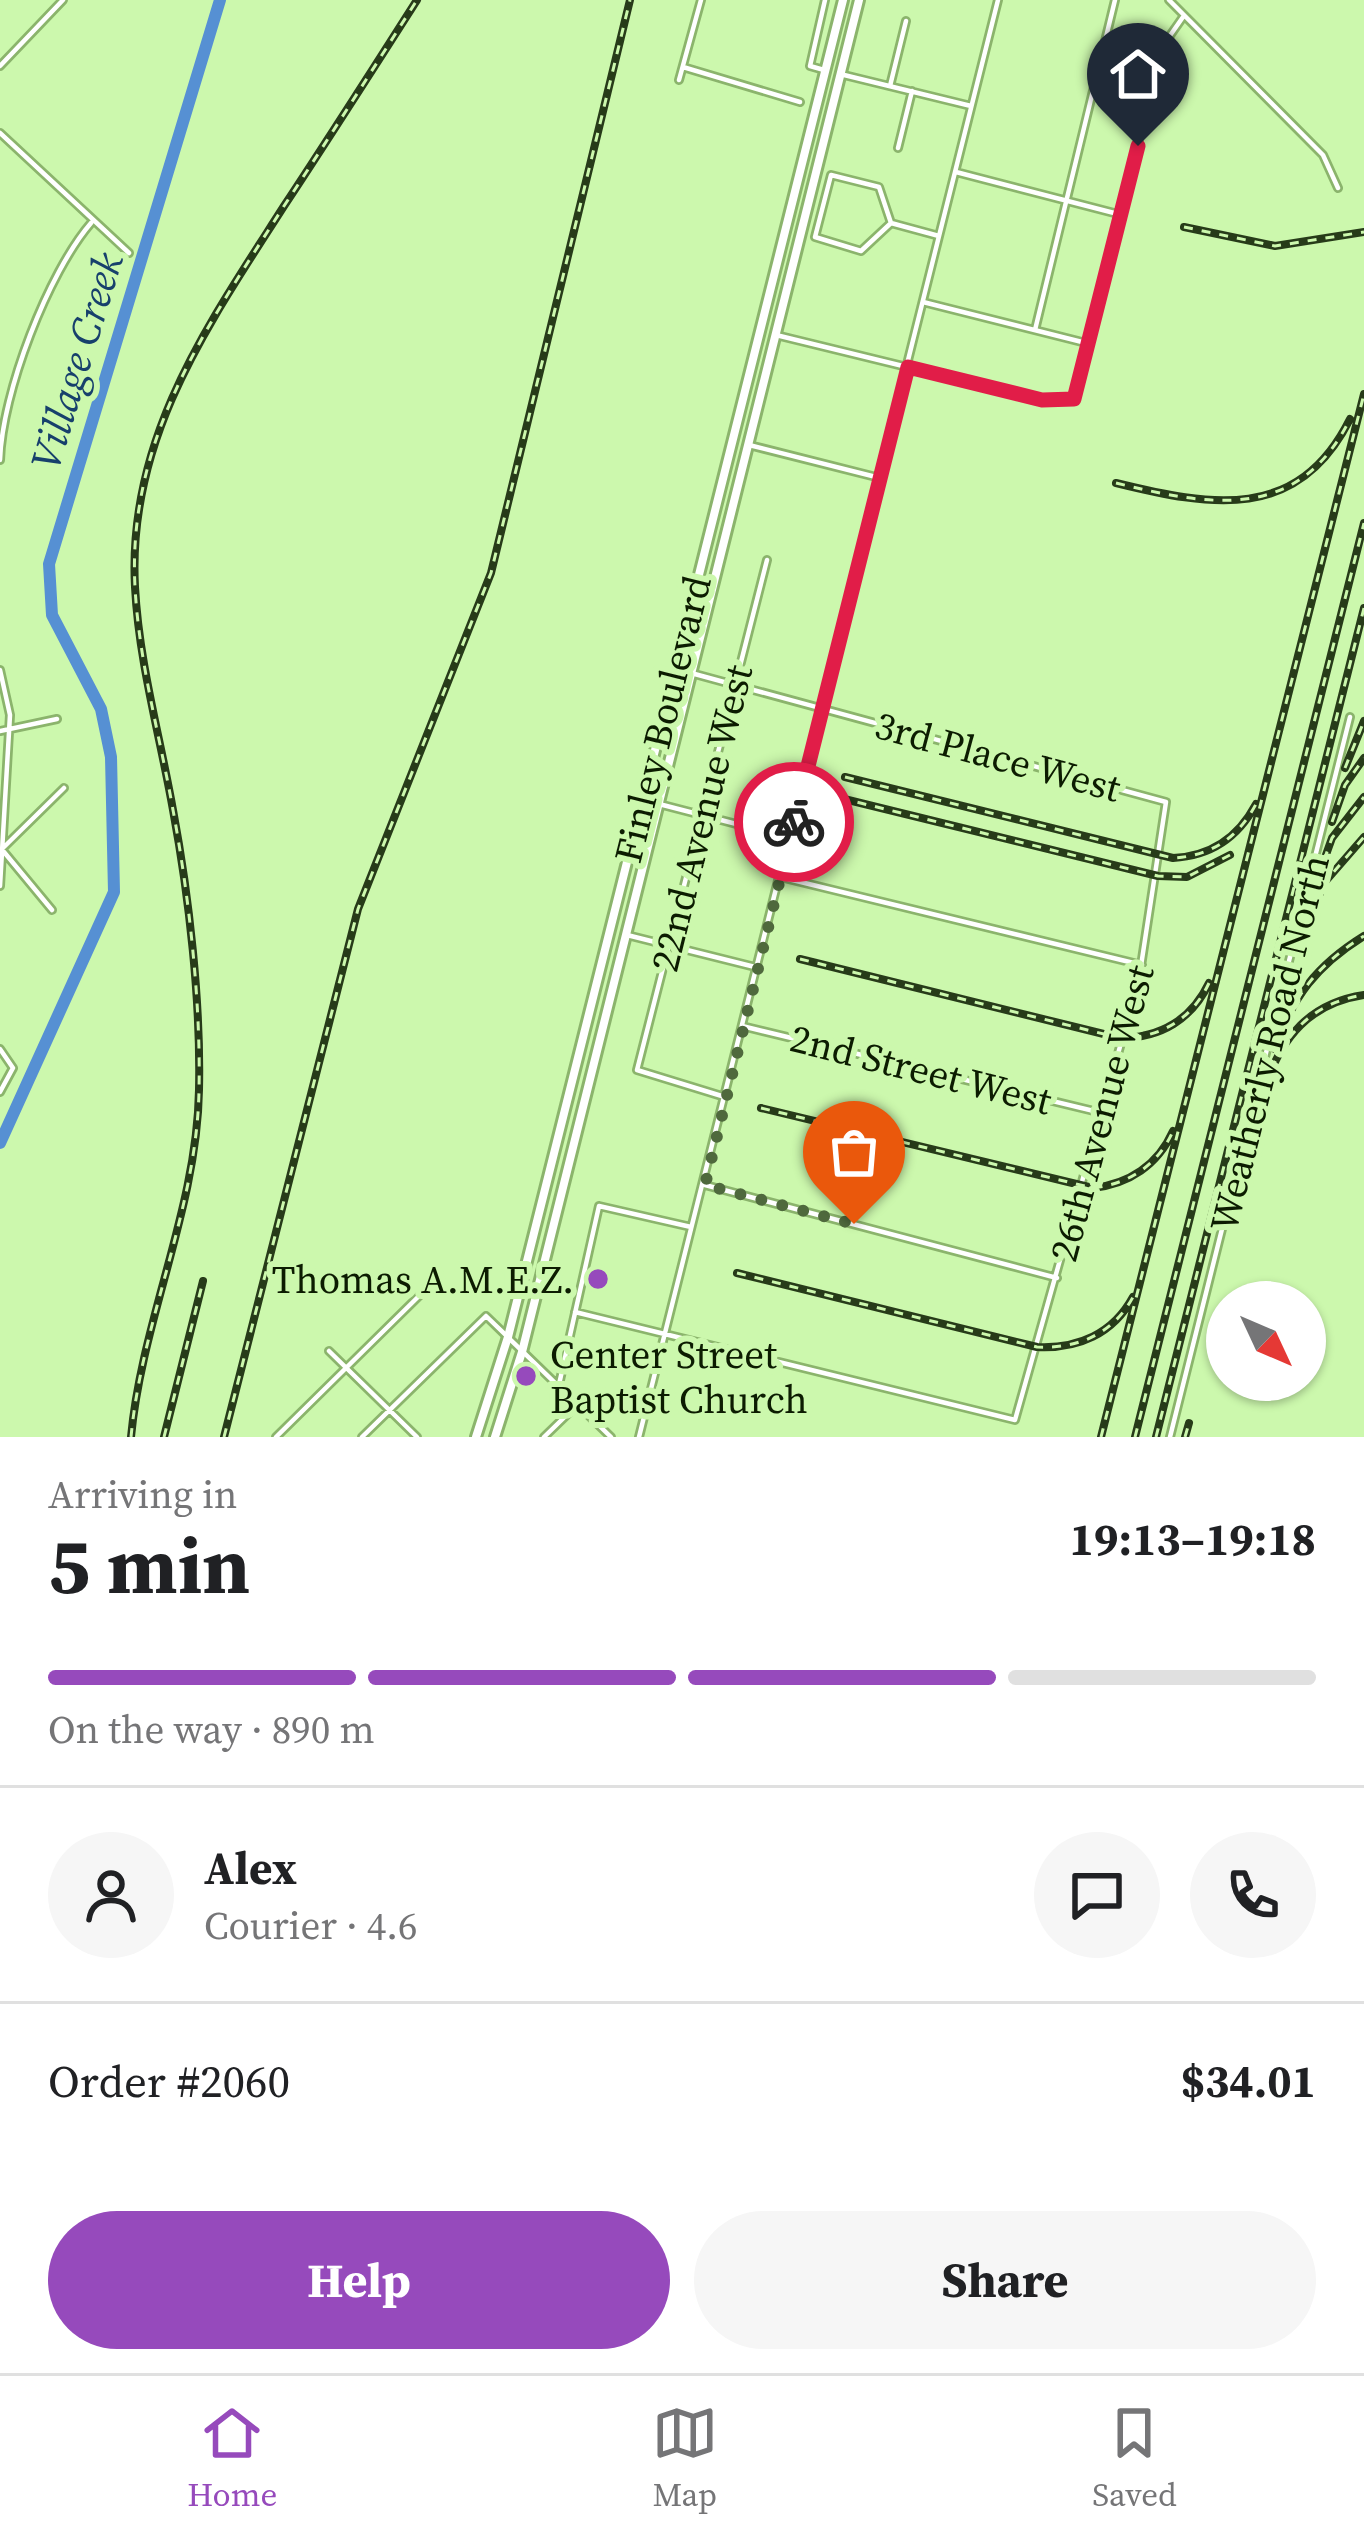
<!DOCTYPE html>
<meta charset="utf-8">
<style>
body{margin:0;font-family:"Source Serif 4",serif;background:#f6f6f6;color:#202124;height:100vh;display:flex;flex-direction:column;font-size:45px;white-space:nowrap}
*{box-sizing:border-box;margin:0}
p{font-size:39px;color:#757577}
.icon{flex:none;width:66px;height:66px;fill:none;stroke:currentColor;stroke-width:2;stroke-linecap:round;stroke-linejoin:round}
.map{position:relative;height:1437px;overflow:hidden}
.side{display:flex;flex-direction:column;background:#fff;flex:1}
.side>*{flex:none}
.needle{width:78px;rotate:134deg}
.fabs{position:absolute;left:1206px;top:1281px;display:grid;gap:24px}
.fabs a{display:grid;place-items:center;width:120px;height:120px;border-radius:50%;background:#fff;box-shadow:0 3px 9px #0004;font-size:60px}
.pin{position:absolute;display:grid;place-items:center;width:102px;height:102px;color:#fff;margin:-123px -51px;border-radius:50% 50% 50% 0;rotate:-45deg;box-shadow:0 0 12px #0007}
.pin .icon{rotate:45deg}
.courier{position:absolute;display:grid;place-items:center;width:120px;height:120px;margin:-60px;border:9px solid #e11d48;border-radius:50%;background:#fff;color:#222;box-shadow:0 3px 15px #0007}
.summary em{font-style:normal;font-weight:700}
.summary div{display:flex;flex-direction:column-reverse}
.summary{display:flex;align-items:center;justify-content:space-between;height:204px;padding:0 48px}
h1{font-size:78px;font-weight:700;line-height:90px}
.bar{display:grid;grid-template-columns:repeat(4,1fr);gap:18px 12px;align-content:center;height:144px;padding:0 48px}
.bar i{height:15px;border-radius:9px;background:#e0e0e0}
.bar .current{background:#964abc}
.bar p{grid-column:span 4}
.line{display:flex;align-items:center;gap:30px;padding:0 48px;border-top:3px solid #e0e0e0}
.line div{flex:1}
.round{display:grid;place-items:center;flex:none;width:126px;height:126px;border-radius:63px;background:#f6f6f6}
.action{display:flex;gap:24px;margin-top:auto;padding:24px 48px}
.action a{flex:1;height:138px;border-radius:72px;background:#964abc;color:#fff;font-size:48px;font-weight:700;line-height:138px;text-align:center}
.action a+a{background:#f6f6f6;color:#202124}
.dock{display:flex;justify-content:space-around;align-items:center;height:168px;border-top:3px solid #e0e0e0;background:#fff;font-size:33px;color:#757577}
.dock a{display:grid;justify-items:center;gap:6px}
.dock .current{color:#964abc}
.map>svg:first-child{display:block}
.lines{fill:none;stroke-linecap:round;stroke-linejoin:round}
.river{stroke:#5690d3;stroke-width:12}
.minor-casing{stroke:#8bb46c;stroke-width:10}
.primary-casing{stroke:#8bb46c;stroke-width:14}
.minor{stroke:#fff;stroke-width:4.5}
.primary{stroke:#fff;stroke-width:8}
.rail-casing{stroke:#273b19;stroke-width:8}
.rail{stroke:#ccf8ad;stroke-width:3;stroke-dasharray:9;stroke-linecap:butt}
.done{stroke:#4f693d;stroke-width:12;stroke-dasharray:0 21.6}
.route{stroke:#e11d48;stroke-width:15}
.poi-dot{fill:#964abc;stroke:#ccf8ad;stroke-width:4.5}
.labels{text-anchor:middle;stroke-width:12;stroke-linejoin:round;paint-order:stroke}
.street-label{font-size:39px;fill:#0c1c01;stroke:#ccf8ad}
.poi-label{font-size:39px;fill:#0c1c01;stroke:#ccf8ad;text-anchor:end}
.water-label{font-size:42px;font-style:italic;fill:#17406c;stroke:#ccf8ad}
</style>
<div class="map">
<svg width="1364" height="1437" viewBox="0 0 1364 1437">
<rect width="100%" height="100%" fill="#ccf8ad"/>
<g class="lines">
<!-- river -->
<path class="river" d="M0 1143 114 892 111 757 101 709 52 615 49 564 220 0"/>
<defs>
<path id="minor" d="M1169 0 1323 155 1338 188
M0 66 63 0
M683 67 800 102
M824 70 810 66 825 0
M840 74 971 106
M679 80 701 0
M890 86 906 21
M0 133 129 253
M898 148 912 91
M956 172 1118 214
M891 223 879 187 831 175 815 237 861 251 891 223 939 236
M923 302 1090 344
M1035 330 1115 0
M776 335 1042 400 1074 399 1162 47 1183 17
M749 445 880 478
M0 460C2 393 48 273 91 223
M0 670 10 715 0 886
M0 731 57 719
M659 804 787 837
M4 847 64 788
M4 852 52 910
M780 877 1142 965
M627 935 755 967
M742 1026 1098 1112
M0 1049 13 1068 0 1092
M725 1097 637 1070 767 560
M705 1185 1057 1278
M575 1312 1015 1420 1139 979 1166 802 691 673
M329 1351 417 1437
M558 1389 599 1206 691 1227
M276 1437 422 1293
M362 1437 486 1316 611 1437
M544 1437 576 1406
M639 1437 998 0
M1170 1437 1350 717"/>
<path id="primary" d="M476 1437 508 1337 843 0
M495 1437 522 1352 859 0"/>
</defs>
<!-- minor casing -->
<use href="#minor" class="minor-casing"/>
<!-- primary casing -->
<use href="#primary" class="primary-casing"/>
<!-- minor -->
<use href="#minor" class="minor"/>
<!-- primary -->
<use href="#primary" class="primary"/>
<defs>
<path id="rail" d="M1184 227 1275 246 1364 232
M1116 483C1210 506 1298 523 1350 419
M1345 768 1364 721
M845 777 1173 858C1211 856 1238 838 1256 804
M840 798 1158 876 1187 877 1230 855
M1332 822 1345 785 1364 758
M1318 877 1332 838 1364 797
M1303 936 1324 883 1364 837
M800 959 1120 1038C1161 1038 1192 1019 1209 983
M1275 1049C1292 997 1317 965 1364 936
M1265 1086C1282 1037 1310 1003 1364 995
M761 1108 1093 1188C1129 1184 1158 1165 1173 1131
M737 1273 1037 1347C1078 1349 1113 1334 1133 1297
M131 1437C142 1319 197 1209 199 1090 201 1003 189 896 173 810 160 736 139 663 135 587 127 438 208 325 284 206 329 138 373 69 417 0
M164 1437 203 1281
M224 1437 358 909 491 573 630 0
M1101 1437 1364 394
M1135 1437 1364 523
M1156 1437 1364 608
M1185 1437 1189 1423"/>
</defs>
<!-- rail casing -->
<use href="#rail" class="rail-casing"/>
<!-- rail -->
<use href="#rail" class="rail"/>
</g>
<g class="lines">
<!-- done -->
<path class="done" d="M794 822 705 1185 854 1224"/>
<!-- route -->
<path class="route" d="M794 822 908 367 1042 400 1074 399 1138 146"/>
</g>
<!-- markers -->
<g class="poi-dot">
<circle cx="598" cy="1279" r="12"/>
<circle cx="526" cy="1376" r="12"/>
</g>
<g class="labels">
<!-- street labels -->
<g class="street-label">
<text transform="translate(662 719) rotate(-76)" y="14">Finley Boulevard</text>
<text transform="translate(998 756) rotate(15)" y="14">3rd Place West</text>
<text transform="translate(701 818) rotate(-76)" y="14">22nd Avenue West</text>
<text transform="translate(1269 1043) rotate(-76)" y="14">Weatherly Road North</text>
<text transform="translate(921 1069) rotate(14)" y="14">2nd Street West</text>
<text transform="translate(1101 1113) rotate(-75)" y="14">26th Avenue West</text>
</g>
<!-- poi labels -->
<g class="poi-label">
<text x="574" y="1293">Thomas A.M.E.Z.</text>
<text x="550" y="1368" text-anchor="start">Center Street<tspan x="550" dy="45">Baptist Church</tspan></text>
</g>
<!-- water labels -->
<g class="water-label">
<text transform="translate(76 361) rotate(-73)" y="15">Village Creek</text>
</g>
</g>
</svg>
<div class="fabs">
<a><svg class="needle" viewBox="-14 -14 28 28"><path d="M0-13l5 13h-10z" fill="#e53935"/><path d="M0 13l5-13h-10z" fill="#757577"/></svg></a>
</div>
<div class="pin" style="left:854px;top:1224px;background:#ea580c"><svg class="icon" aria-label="bag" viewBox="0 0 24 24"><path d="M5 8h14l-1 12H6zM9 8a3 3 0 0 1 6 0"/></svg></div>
<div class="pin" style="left:1138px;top:146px;background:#1f2937"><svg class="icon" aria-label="home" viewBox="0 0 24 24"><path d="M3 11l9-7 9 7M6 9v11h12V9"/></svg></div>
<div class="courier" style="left:794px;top:822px"><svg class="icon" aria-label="bike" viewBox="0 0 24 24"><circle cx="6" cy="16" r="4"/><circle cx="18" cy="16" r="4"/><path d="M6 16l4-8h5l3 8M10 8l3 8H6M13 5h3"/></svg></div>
</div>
<section class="side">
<div class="summary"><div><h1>5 min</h1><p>Arriving in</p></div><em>19:13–19:18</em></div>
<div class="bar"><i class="current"></i><i class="current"></i><i class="current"></i><i></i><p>On the way · 890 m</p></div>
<div class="line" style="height:216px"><a class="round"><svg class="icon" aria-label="person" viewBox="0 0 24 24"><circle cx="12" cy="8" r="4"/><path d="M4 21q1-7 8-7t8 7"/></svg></a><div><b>Alex</b><p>Courier · 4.6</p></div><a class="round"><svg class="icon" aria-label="chat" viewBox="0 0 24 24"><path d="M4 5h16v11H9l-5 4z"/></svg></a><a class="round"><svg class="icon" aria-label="phone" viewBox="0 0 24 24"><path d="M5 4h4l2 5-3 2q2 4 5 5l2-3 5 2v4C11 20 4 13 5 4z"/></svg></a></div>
<div class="line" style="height:156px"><div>Order #2060</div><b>$34.01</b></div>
<div class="action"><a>Help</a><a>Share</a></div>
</section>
<nav class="dock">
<a class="current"><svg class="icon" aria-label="home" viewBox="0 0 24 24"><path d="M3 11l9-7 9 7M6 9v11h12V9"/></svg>Home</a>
<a><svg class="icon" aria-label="map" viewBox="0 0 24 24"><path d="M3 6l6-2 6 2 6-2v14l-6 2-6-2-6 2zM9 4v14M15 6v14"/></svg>Map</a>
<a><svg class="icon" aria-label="saved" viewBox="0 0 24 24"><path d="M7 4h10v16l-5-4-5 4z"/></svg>Saved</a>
</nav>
